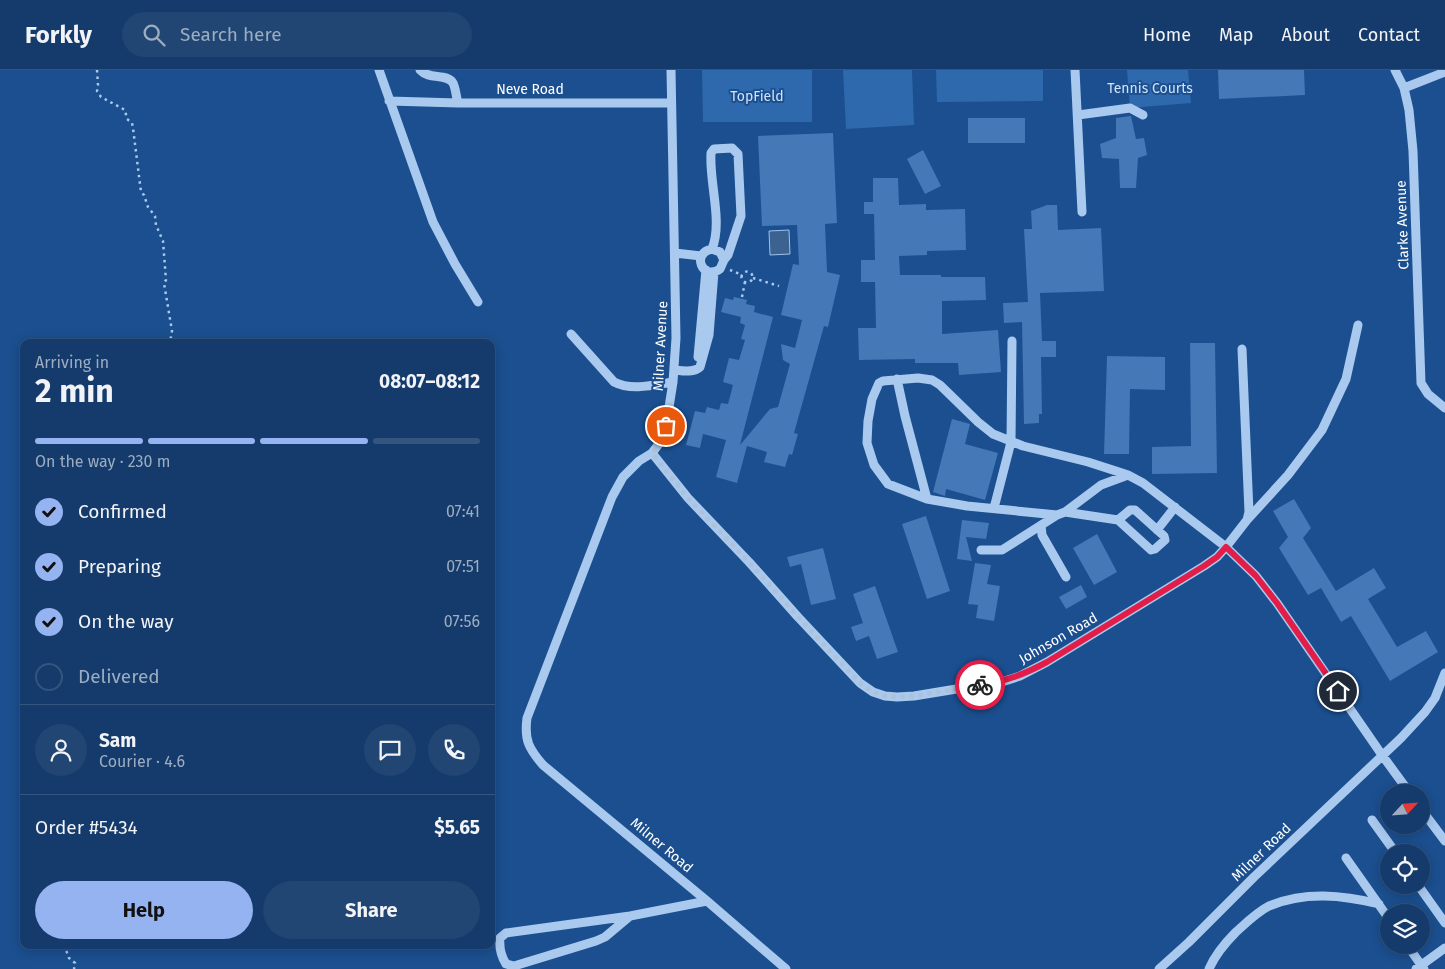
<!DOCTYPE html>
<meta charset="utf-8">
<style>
body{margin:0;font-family:"Fira Sans",sans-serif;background:#214673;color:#f1f3f6;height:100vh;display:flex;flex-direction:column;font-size:19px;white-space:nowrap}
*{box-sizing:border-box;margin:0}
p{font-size:16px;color:#9dadc1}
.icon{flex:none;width:28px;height:28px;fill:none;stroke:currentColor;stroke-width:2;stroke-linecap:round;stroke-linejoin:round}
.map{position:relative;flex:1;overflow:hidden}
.drawer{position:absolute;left:20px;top:269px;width:475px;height:610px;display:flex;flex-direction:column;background:#143b6b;border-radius:10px;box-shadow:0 2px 12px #0003,0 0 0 1px #33557e}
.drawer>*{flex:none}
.needle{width:32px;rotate:64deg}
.fabs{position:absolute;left:1380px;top:714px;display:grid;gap:10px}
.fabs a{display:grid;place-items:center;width:50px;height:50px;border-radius:50%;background:#143b6b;box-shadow:0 2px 12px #0003,0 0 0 1px #33557e;font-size:25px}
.pin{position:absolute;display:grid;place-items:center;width:42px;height:42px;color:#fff;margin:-21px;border:2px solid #fff;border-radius:50%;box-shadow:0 1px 5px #0007}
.courier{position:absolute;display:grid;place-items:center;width:50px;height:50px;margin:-25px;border:4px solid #e11d48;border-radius:50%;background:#fff;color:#222;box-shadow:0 1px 6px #0007}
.headline em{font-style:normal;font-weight:700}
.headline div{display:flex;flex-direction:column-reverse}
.headline{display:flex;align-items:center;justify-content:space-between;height:85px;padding:0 15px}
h1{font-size:32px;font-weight:700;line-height:38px}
.bar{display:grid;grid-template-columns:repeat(4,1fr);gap:8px 5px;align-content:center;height:60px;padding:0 15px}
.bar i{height:6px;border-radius:4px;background:#33557e}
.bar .current{background:#95b2f1}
.bar p{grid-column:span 4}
.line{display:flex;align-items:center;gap:12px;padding:0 15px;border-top:1px solid #33557e}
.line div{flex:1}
.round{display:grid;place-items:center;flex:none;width:52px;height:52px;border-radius:26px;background:#214673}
ol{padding:0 15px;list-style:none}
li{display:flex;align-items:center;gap:15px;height:55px}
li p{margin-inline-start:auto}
li .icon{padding:5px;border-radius:50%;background:#95b2f1;color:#111;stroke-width:4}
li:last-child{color:#9dadc1}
li i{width:28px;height:28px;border:2px solid #33557e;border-radius:50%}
.button{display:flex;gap:10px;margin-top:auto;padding:10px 15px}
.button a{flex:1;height:58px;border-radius:30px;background:#95b2f1;color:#111;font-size:20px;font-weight:700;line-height:58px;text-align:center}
.button a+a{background:#214673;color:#f1f3f6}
header{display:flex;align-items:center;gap:30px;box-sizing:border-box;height:70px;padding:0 25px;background:#143b6b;border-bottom:1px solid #33557e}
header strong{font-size:24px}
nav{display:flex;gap:28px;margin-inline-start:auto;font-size:18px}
.search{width:350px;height:45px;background:#214673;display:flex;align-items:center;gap:12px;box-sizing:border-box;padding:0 18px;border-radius:28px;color:#9dadc1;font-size:19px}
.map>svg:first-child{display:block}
.green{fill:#2e69ad}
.water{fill:#3c6290;stroke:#9cc4f0}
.building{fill:#4478b7}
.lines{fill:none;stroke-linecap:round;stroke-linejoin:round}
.path{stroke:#a9c9ee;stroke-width:2.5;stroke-dasharray:2.5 4;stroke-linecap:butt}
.minor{stroke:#a9c9ee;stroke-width:9}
.done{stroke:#afc1d8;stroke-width:5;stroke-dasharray:0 9}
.route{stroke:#e11d48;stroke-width:6}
.labels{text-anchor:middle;stroke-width:4;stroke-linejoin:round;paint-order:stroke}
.park-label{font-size:14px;fill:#cfe3fa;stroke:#1b4f8f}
.street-label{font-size:14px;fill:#fff;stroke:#1b4f8f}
</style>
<header>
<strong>Forkly</strong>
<div class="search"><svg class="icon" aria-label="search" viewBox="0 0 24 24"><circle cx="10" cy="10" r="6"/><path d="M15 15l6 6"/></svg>Search here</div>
<nav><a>Home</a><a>Map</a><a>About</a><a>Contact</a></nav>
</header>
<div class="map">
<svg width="1445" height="899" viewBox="0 0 1445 899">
<rect width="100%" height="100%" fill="#1b4f8f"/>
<!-- green -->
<path class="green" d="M702 0H812V52H703Z
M843 0H912L914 55 846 59Z
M936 0H1043V31L937 32Z
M1127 0H1188L1191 33 1130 38Z"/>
<!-- water -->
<path class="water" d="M789 160 790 184 770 185 769 161Z"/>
<!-- building -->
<path class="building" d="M1218 0H1304L1305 25 1219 29Z
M1131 46 1136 69 1144 68 1147 85 1138 88 1136 118H1120L1119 89 1102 88 1100 74 1116 68V48Z
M968 48H1025V73H968Z
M833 63 837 153 825 154 827 202 840 205 828 257 824 256 794 363 798 364 792 385 789 384 785 397 764 392 767 382 747 376 737 413 716 407 726 370 703 364 700 378 686 375 695 341 705 343 707 337 719 340 721 333 728 334 733 315 723 312 729 288 739 290 745 270 741 269 745 255 740 253 741 247 721 242 725 228 733 230 734 227 747 230 746 234 755 236 754 242 773 247 740 375 770 339 778 337 790 294 783 290 781 274 795 278 802 250 781 245 793 194 799 195 797 155 762 156 758 66Z
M923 80 941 116 925 124 907 89Z
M873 108H898L899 135 926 134V140L965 139 966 180 927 181V185L899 186 900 205H941V207H985L986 230 942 231V264L998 260 1001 302 959 305 958 293H915V289L859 290 858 258H876L875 212H861V190H875L874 144H864V132H873Z
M1047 135H1057L1058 160 1101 158 1104 221 1040 223 1042 271H1056V287H1041L1042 344H1039V353L1024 354 1022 252 1004 253 1003 233 1028 232 1024 159H1032L1031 141Z
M1190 273H1215L1217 403 1152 404V377L1191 376Z
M1107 286 1165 287V320L1130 319 1129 384H1104Z
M952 349 970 354 965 374 998 383 985 430 946 419 945 426 933 422Z
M1294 429 1311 458 1303 468 1336 521 1374 498 1386 518 1368 529 1397 577 1426 561 1438 582 1390 611 1351 546 1341 552 1321 518 1308 525 1279 478 1288 467 1273 441Z
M926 446 950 521 927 529 902 454Z
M962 450 989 453 986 469 966 467 972 491 957 489Z
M1097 464 1117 502 1094 515 1073 478Z
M823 478 836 529 811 535 801 494 790 497 787 487Z
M975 493 991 495 987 514 1000 516 994 551 976 548 978 535 968 534Z
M1081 515 1087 527 1066 539 1059 527Z
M875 516 898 582 877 589 869 566 856 571 851 557 863 553 853 524Z"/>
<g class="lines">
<!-- path -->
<path class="path" d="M97 0 98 15 97 21 101 27 125 40 127 49 132 53 133 58 141 122 144 125 148 137 155 146 156 155 163 171 166 210 164 213 172 261 170 272
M730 200 742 205
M741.5 207a5.5 5.5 0 1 1 11 0a5.5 5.5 0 1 1-11 0Z
M753 208 779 216
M742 227 745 212
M64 875 69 888 75 893 74 899"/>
<!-- minor -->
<path class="minor" d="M379 0 433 152 455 194 478 232
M420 0C429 10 447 3 453 13 456 19 456 27 458 33
M671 0 676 268 673 312 666 356 662 367 658 375 652 383 639 391 623 407 612 427 527 648C524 670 529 679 543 695L707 831 786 899
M1075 0 1082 142
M1395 0 1404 18 1409 40 1413 81 1421 313 1428 324 1445 338
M1404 18 1445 2
M389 31 458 33H671
M1078 45 1130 38 1143 45
M712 179C723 151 709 113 711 83L714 79 732 78 738 84 741 146 728 185 724 190 720 199C702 211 691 183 712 179L720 182 724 190
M675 183 701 186
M571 264 614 312C631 321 654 315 673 312
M698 287 706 200
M675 300C683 301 694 303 700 297L709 265 714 202
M897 309 905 346 927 429
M652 383 688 428 749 492 798 547 860 613 873 622 885 626 897 627 914 626 1005 611 1020 606 1047 592 1204 496 1217 487 1226 477 1256 506 1277 533 1382 685 1409 722
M1128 405 1101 415 1065 442 1057 445 967 436 927 429 888 414 874 395 867 373 868 351 872 329 879 313 883 311 918 308 932 310 940 315 978 352 993 364 1023 376 1088 392 1119 402 1128 405 1143 413 1226 477 1247 450 1249 442 1242 279
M994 438 1011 372 1012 271
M1065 442 1118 450 1151 480 1155 479 1165 470 1164 466 1135 440H1130L1118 450
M1247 450 1288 405 1322 360 1346 309 1358 255
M1041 455 1042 465 1066 507
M1157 460 1175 437
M981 480H1002L1057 445
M1421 739 1445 771
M1372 750 1395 782
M1346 788 1389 849
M1418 815 1445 853
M630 846 605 867 596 871 514 896 506 894C501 886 499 878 500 868L506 863 630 846 707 831
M1407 875 1424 899
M1159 899 1189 872 1254 807 1401 668 1425 642 1435 628 1445 603
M1209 899C1215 885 1225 873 1236 862 1246 853 1257 842 1269 836 1305 821 1343 825 1379 834
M1416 899 1445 878"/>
</g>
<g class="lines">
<!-- done -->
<path class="done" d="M666 356 658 375 652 383 688 428 749 492 798 547 860 613 873 622 884 626 897 627 914 626 980 615"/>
<!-- route -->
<path class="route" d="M980 615C1006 611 1023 605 1047 592L1204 496 1217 487 1226 477 1256 506 1277 533 1338 621"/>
</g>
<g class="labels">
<!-- park labels -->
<g class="park-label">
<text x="1150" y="23">Tennis Courts</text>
<text x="757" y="31">TopField</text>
</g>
<!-- street labels -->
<g class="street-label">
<text x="530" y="24">Neve Road</text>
<text transform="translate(1402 155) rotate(-92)" y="5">Clarke Avenue</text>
<text transform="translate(660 276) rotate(-87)" y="5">Milner Avenue</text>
<text transform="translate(1058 568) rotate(-30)" y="5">Johnson Road</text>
<text transform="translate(662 775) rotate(40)" y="5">Milner Road</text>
<text transform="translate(1261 782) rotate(-44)" y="5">Milner Road</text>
</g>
</g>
</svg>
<div class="fabs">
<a><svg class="needle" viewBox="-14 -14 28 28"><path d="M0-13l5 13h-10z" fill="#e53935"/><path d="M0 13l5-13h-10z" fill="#9dadc1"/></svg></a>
<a><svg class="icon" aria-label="locate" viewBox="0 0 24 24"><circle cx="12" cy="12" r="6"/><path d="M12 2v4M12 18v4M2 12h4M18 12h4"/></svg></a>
<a><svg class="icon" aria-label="layers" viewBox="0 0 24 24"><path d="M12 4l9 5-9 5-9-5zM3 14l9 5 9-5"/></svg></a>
</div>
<div class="pin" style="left:666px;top:356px;background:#ea580c"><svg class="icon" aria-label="bag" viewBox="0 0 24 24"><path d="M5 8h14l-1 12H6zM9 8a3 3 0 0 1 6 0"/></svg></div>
<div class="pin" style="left:1338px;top:621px;background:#1f2937"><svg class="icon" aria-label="home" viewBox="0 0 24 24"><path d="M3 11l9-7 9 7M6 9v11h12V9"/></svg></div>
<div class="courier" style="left:980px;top:615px"><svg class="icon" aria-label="bike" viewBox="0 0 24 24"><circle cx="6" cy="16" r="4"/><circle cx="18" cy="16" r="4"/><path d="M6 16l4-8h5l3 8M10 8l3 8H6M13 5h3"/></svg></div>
<section class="drawer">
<div class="headline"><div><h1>2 min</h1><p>Arriving in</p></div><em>08:07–08:12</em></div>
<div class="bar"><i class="current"></i><i class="current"></i><i class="current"></i><i></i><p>On the way · 230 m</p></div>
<ol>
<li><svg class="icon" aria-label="check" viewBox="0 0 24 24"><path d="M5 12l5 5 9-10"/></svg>Confirmed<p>07:41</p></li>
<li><svg class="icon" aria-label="check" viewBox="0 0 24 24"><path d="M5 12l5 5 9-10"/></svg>Preparing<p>07:51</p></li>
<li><svg class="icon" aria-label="check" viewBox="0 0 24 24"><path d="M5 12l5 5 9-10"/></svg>On the way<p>07:56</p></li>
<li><i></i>Delivered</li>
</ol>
<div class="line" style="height:90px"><a class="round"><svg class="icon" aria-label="person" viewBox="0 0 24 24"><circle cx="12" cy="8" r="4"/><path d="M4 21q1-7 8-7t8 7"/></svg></a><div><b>Sam</b><p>Courier · 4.6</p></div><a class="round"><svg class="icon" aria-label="chat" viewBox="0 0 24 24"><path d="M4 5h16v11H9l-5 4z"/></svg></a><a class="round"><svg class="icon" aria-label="phone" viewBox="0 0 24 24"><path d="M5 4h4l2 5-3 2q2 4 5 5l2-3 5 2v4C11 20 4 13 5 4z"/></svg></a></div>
<div class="line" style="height:65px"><div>Order #5434</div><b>$5.65</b></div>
<div class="button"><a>Help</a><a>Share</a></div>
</section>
</div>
